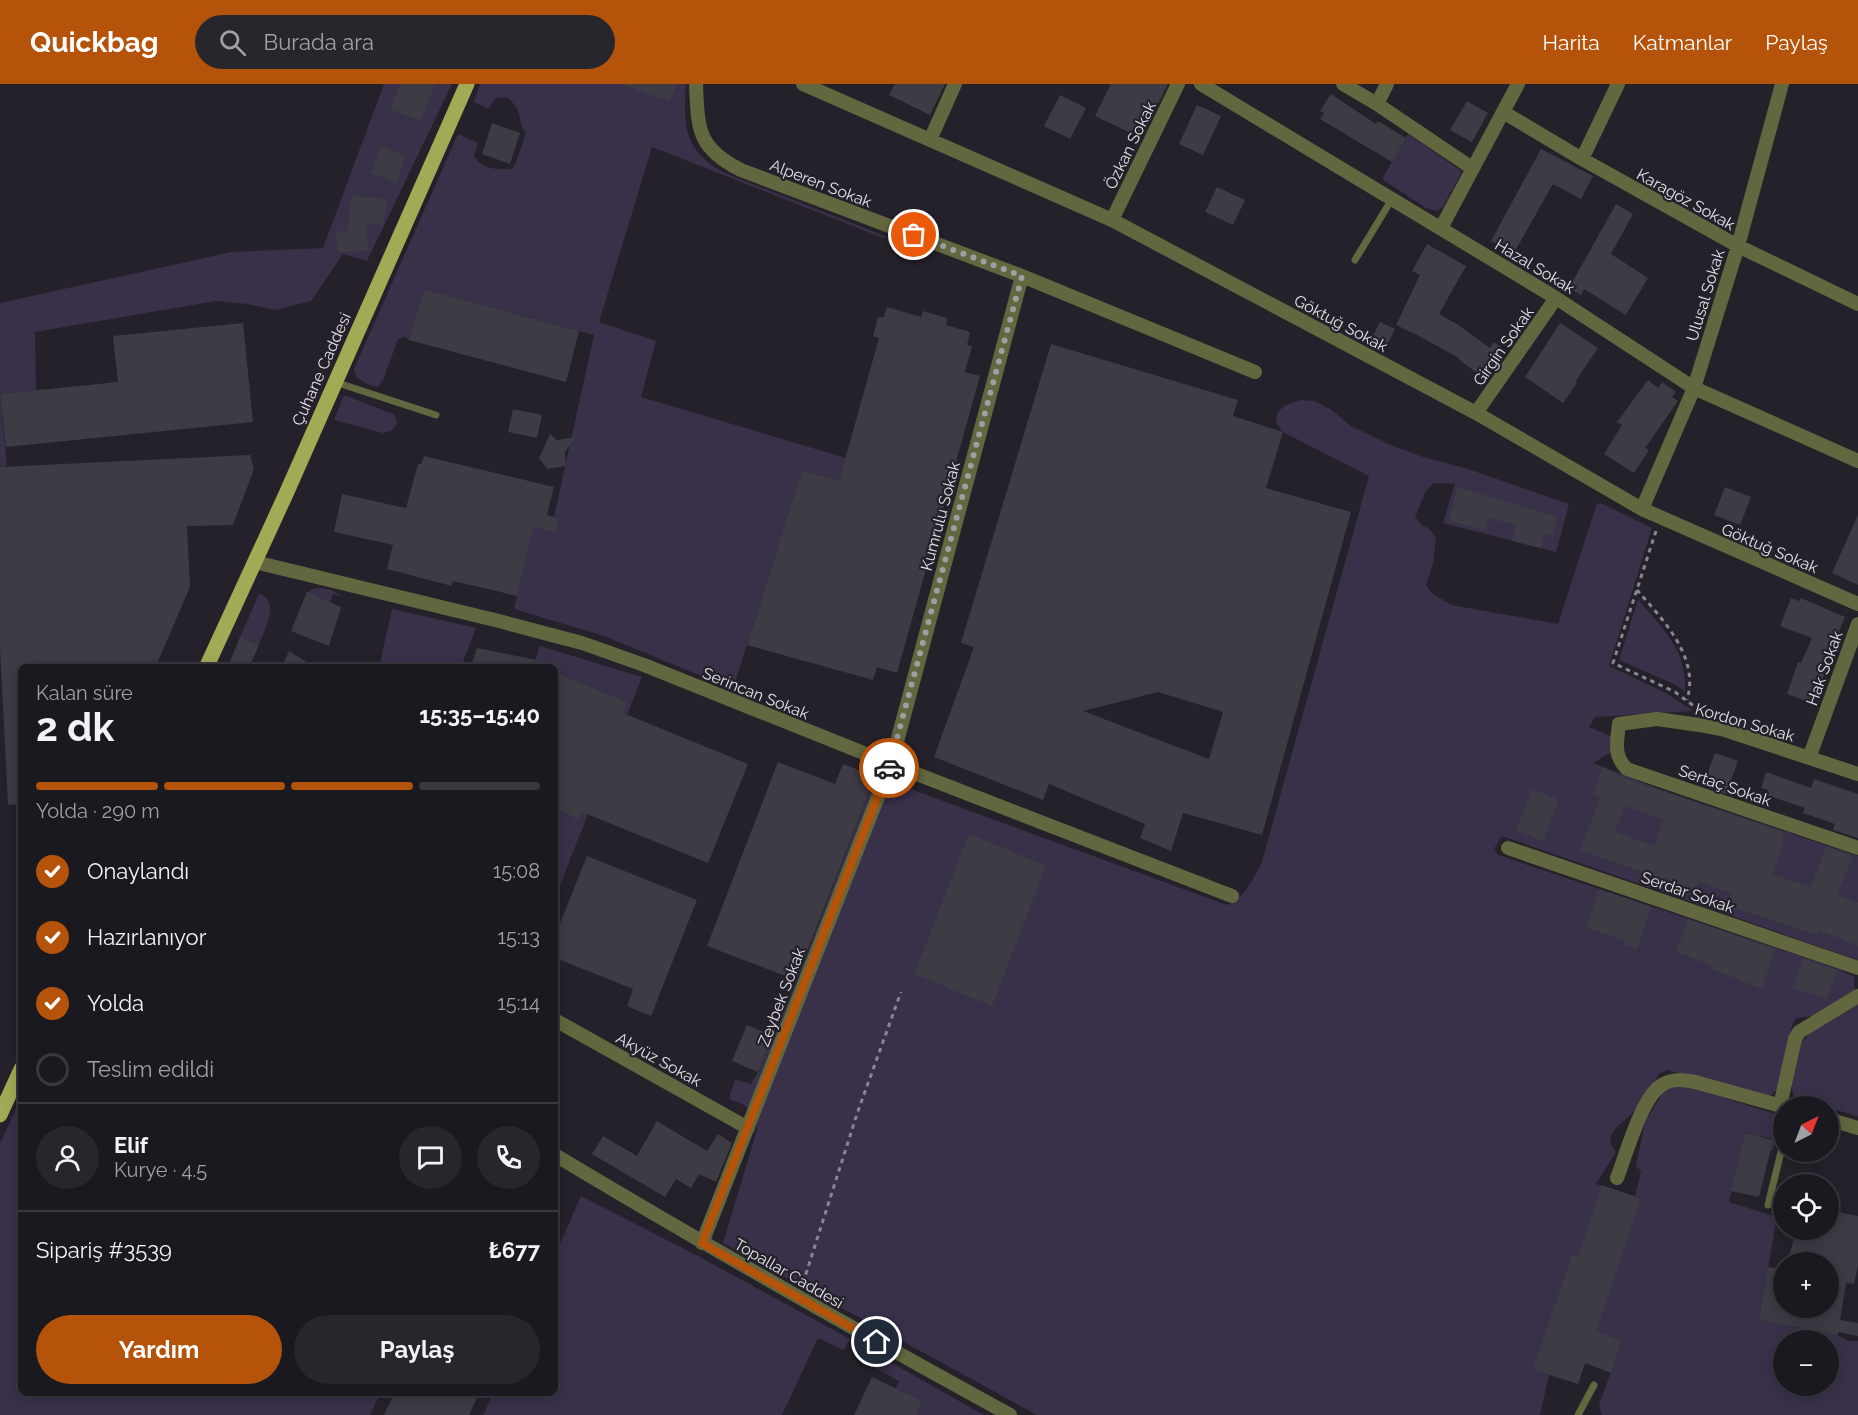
<!DOCTYPE html>
<html lang="tr">
<meta charset="utf-8">
<style>
body{margin:0;font-family:Raleway,sans-serif;background:#28262d;color:#f1f3f6;height:100vh;display:flex;flex-direction:column;font-size:22px;white-space:nowrap}
*{box-sizing:border-box;margin:0}
p{font-size:20px;color:#a0a0a5}
.icon{flex:none;width:33px;height:33px;fill:none;stroke:currentColor;stroke-width:2;stroke-linecap:round;stroke-linejoin:round}
.map{position:relative;flex:1;overflow:hidden}
.details{position:absolute;left:18px;top:580px;width:540px;height:732px;display:flex;flex-direction:column;background:#1b1920;border-radius:9px;box-shadow:0 3px 15px #0003,0 0 0 2px #39383e}
.details>*{flex:none}
.needle{width:39px;rotate:42deg}
.controls{position:absolute;left:1773px;top:1012px;display:grid;gap:12px}
.controls a{display:grid;place-items:center;width:66px;height:66px;border-radius:50%;background:#1b1920;box-shadow:0 3px 15px #0003,0 0 0 2px #39383e;font-size:30px}
.pin{position:absolute;display:grid;place-items:center;width:51px;height:51px;color:#fff;margin:-26px;border:3px solid #fff;border-radius:50%;box-shadow:0 2px 6px #0007}
.courier{position:absolute;display:grid;place-items:center;width:60px;height:60px;margin:-30px;border:4px solid #b45309;border-radius:50%;background:#fff;color:#222;box-shadow:0 2px 8px #0007}
.overview em{font-style:normal;font-weight:700}
.overview div{display:flex;flex-direction:column-reverse}
.overview{display:flex;align-items:center;justify-content:space-between;height:102px;padding:0 18px}
h1{font-size:39px;font-weight:700;line-height:45px}
.bar{display:grid;grid-template-columns:repeat(4,1fr);gap:9px 6px;align-content:center;height:72px;padding:0 18px}
.bar i{height:8px;border-radius:4px;background:#39383e}
.bar .selected{background:#b45309}
.bar p{grid-column:span 4}
.line{display:flex;align-items:center;gap:15px;padding:0 18px;border-top:2px solid #39383e}
.line div{flex:1}
.round{display:grid;place-items:center;flex:none;width:63px;height:63px;border-radius:32px;background:#28262d}
ol{padding:0 18px;list-style:none}
li{display:flex;align-items:center;gap:18px;height:66px}
li p{margin-inline-start:auto}
li .icon{padding:6px;border-radius:50%;background:#b45309;color:#fff;stroke-width:4}
li:last-child{color:#a0a0a5}
li i{width:33px;height:33px;border:3px solid #39383e;border-radius:50%}
.cta{display:flex;gap:12px;margin-top:auto;padding:12px 18px}
.cta a{flex:1;height:69px;border-radius:36px;background:#b45309;color:#fff;font-size:24px;font-weight:700;line-height:69px;text-align:center}
.cta a+a{background:#28262d;color:#f1f3f6}
header{display:flex;align-items:center;gap:36px;box-sizing:border-box;height:84px;padding:0 30px;background:#b45309;color:#fff}
header strong{font-size:28px}
nav{display:flex;gap:33px;margin-inline-start:auto;font-size:21px}
.search{width:420px;height:54px;background:#28262d;display:flex;align-items:center;gap:15px;box-sizing:border-box;padding:0 21px;border-radius:33px;color:#a0a0a5;font-size:22px}
.map>svg:first-child{display:block}
.green{fill:#39304a;fill-rule:evenodd}
.building{fill:#3d3b44;fill-rule:evenodd}
.lines{fill:none;stroke-linecap:round;stroke-linejoin:round}
.path{stroke:#89878e;stroke-width:3;stroke-dasharray:4.5 4.5;stroke-linecap:butt}
.service{stroke:#62673f;stroke-width:7}
.minor{stroke:#62673f;stroke-width:14}
.primary{stroke:#a2aa55;stroke-width:15}
.done{stroke:#a09ea5;stroke-width:6;stroke-dasharray:0 10.8}
.route{stroke:#b45309;stroke-width:8}
.labels{text-anchor:middle;stroke-width:4.5;stroke-linejoin:round;paint-order:stroke}
.street-label{font-size:16px;fill:#e3e1e7;stroke:#24212a}
</style>
<header>
<strong>Quickbag</strong>
<div class="search"><svg class="icon" aria-label="search" viewBox="0 0 24 24"><circle cx="10" cy="10" r="6"/><path d="M15 15l6 6"/></svg>Burada ara</div>
<nav><a>Harita</a><a>Katmanlar</a><a>Paylaş</a></nav>
</header>
<div class="map">
<svg width="1858" height="1331" viewBox="0 0 1858 1331">
<rect width="100%" height="100%" fill="#24212a"/>
<!-- green -->
<path class="green" d="M384 0H452L367 177 343 170 311 217 275 226 247 220 216 217 35 248 36 306 0 310 7 382 0 383V219L232 168 323 164Z
M480 0H627L668 18 678 0H686C683 43 684 67 725 89L887 153 886 155 652 63 599 238 656 257 641 313 846 374 839 397 802 386 733 605 604 552 514 525 532 443 555 448 559 434 554 433 594 251 424 205 409 256 405 253 398 255 383 296 378 303 369 301 356 293 354 285 458 50 478 59 474 72C481 85 498 86 512 85L516 78 526 49C515 34 525 26 506 13L496 14 488 25 474 18Z
M1408 50 1460 86 1461 89 1443 123 1437 127 1426 124 1382 95Z
M344 311 393 330C402 339 394 348 383 349L334 336Z
M1300 316 1314 317 1330 325 1351 342 1391 361 1423 373 1465 384 1569 420 1556 468 1443 439 1455 400 1434 399 1426 407 1415 433 1421 441 1430 445 1436 455 1433 480 1426 501C1434 514 1440 512 1451 521L1558 540 1597 419 1603 420 1652 444 1609 582 1668 610 1693 627 1595 633 1589 643 1613 653 1610 669 1593 679 1662 706 1858 772V876L1502 752 1494 765 1498 771 1803 873 1838 885 1854 893 1855 906 1851 912 1813 932 1796 934 1792 942 1780 1002 1770 1012 1761 1013 1668 986 1659 990 1638 1024 1616 1044 1610 1053 1611 1061 1616 1068 1596 1100 1635 1112 1641 1087 1636 1082 1645 1038 1663 1008 1670 1003 1686 1002 1782 1032 1772 1067 1770 1066 1773 1055 1745 1049 1729 1118 1777 1133 1759 1236 1838 1251 1848 1257H1858V1331H1602L1599 1321 1622 1258 1596 1247 1578 1300 1549 1291 1540 1331H1037L723 1159 757 1046C756 1025 747 1022 729 1015L735 995 751 1000 758 988 797 896 875 692 1227 821C1245 814 1251 797 1261 781L1369 392 1283 348 1276 339 1277 329 1284 322ZM1784 1257H1828V1302H1784Z
M321 504 332 506 344 514 333 510 330 519 307 509 313 505Z
M259 510C281 517 264 546 259 561L240 553Z
M1638 515C1663 546 1687 565 1685 608L1676 601 1619 576Z
M392 525 476 544 461 583H379Z
M540 562 642 593 555 814V725L579 734 627 618 555 588V584H532Z
M1858 920V1032L1795 1015 1792 1006V995L1801 959 1813 946Z
M21 1014V1310H380L370 1331H0V1060Z
M581 1112 696 1171 850 1255 844 1266 818 1254 782 1331H483L493 1310H555V1171Z
M878 1271 984 1331H884L899 1297 872 1282Z"/>
<!-- building -->
<path class="building" d="M400 0H435L421 37 390 25Z
M625 0H678L669 18 625 1Z
M895 0H945L930 31 889 11Z
M1111 0H1168L1141 54 1095 32Z
M1331 10 1376 40 1378 37 1406 54 1392 78 1320 35 1324 29 1320 27Z
M1060 11 1086 24 1070 55 1044 42Z
M1467 17 1488 29 1472 58 1450 46Z
M1197 21 1221 32 1203 71 1179 60Z
M492 39 520 49 510 80 482 70Z
M381 62 406 72 396 99 371 89Z
M1541 65 1593 92 1581 115 1553 100 1514 169 1491 157Z
M1217 103 1245 116 1233 141 1205 128Z
M352 111 387 116 383 141 367 139 368 167 337 168 336 148 347 147Z
M1616 120 1633 130 1611 170 1648 194 1626 231 1584 205 1581 211 1569 204Z
M1427 160 1466 182 1439 230 1457 240 1490 264 1494 258 1505 266 1485 295 1458 275 1459 274 1417 251 1396 241 1420 191 1412 187Z
M424 205 579 247 566 298 409 256Z
M887 223 921 233 923 227 947 234 946 241 970 248 967 261 972 262 965 288 980 292 897 589 877 583 873 596 747 561 802 386 839 397 879 254 873 252 878 233H884Z
M1380 238 1395 245 1385 265 1370 258Z
M243 239 253 338 6 363 0 310 118 298 113 252Z
M1560 239 1598 264 1575 298 1577 299 1563 319 1525 293Z
M1051 260 1238 316 1233 332 1283 348 1266 404 1351 428 1262 751 1183 729 1171 767 1140 754 1145 740 1049 700 1043 716 934 673 974 563 961 559ZM1158 608 1223 628 1209 675 1083 627Z
M1648 296 1658 304 1662 298 1676 308 1672 313 1678 317 1645 364 1649 366 1634 389 1604 370 1622 341 1617 338Z
M513 325 542 331 537 354 508 348Z
M550 350 557 356 576 353 565 368 566 382 547 385 539 374Z
M250 371 254 385 233 441 187 442 190 503 155 584H21V720L8 721 0 564V383Z
M424 372 554 403 547 431 559 434 555 449 533 443 517 512 453 497 452 502 387 485 393 461 334 448 342 410 406 424 418 380H421Z
M1457 403 1558 433 1552 452 1544 450 1541 464 1512 457 1516 441 1488 434 1485 446 1449 437Z
M1725 403 1751 413 1740 441 1714 431Z
M1858 431V501L1832 489Z
M307 508 341 523 329 562 291 547Z
M1791 514 1799 517 1801 514 1845 533 1822 587 1825 588 1814 620 1787 610 1798 578 1801 579 1812 554 1780 542Z
M240 553 259 561 249 584H227Z
M477 564 542 577 541 584H470Z
M289 567 317 584H281Z
M555 588 627 618 623 629 748 680 708 779 582 728 579 735 555 725Z
M1715 669 1738 677 1726 710 1703 702Z
M778 678 835 700 843 680 875 692 796 896 707 862Z
M1603 683 1624 694 1784 748 1781 758 1784 759 1773 790 1811 803 1826 763 1853 772 1837 811 1858 819V862L1819 846 1817 851 1727 821 1732 810 1699 798 1695 808 1644 791 1645 789 1580 766 1600 714 1593 711ZM1625 722 1663 736 1654 762 1615 747Z
M1766 688 1811 704 1814 695 1858 710V754L1833 746 1835 740 1803 729 1805 724 1766 711 1768 706 1761 704Z
M1532 705 1559 716 1543 757 1516 746Z
M969 750 1046 782 992 922 914 890Z
M587 772 697 816 651 932 627 922 633 905 555 874V852Z
M1599 805 1651 823 1637 865 1624 860V857L1586 843Z
M1688 835 1775 865 1762 905 1712 885 1713 882 1676 868Z
M1803 875 1837 886 1827 915 1793 904Z
M747 941 773 952 758 988 732 977Z
M657 1037 707 1067 718 1050 732 1059 716 1098 699 1090 691 1104 676 1095 665 1113 592 1070 603 1052 637 1072Z
M1745 1049 1773 1056 1759 1113 1731 1107Z
M1602 1101 1641 1115 1596 1247 1622 1257 1611 1289 1585 1279 1578 1300 1533 1285 1572 1171 1578 1173Z
M1832 1127 1858 1132V1181L1854 1200 1846 1199 1840 1236 1858 1239V1252L1838 1248V1251L1759 1236 1768 1183 1784 1186V1224H1828V1179H1788L1795 1148 1815 1152 1828 1146Z
M872 1293 922 1317 916 1331H854Z
M394 1310H479L469 1331H384Z"/>
<g class="lines">
<!-- path -->
<path class="path" d="M1656 447 1613 579 1675 608 1698 625
M1637 506C1663 536 1700 573 1687 616
M803 1199 858 1027 901 908"/>
<!-- service -->
<path class="service" d="M1355 176 1392 115
M335 298 436 331
M1768 1121 1784 1056
M1578 1331 1594 1301"/>
<!-- minor -->
<path class="minor" d="M696 0C698 45 697 64 741 86L1022 192 1255 288
M803 0 1112 136 1476 329 1642 425 1858 520
M1201 0 1556 214 1694 304 1858 377
M1343 0 1377 20 1472 84
M1377 20 1387 0
M1503 28 1582 75 1738 162 1858 220
M930 56 955 0
M1582 75 1618 0
M1112 136 1178 0
M1441 144 1518 0
M1476 329 1556 214
M1642 425 1694 304 1738 162 1782 0
M255 478 499 537 582 559 644 581 891 680 1232 812
M1809 674 1858 540
M1858 690 1725 646 1699 641 1657 635 1619 640C1617 659 1613 671 1627 685L1858 764
M1508 764 1858 884
M555 936 748 1044
M1780 1022 1795 955 1799 948 1858 912
M1828 1035 1858 1044
M555 1071C705 1161 857 1247 1010 1331
M1617 1094C1626 1071 1642 1012 1662 1001 1672 994 1684 996 1695 998L1785 1023
M702 1159 891 680 1022 192"/>
<!-- primary -->
<path class="primary" d="M206 584 286 410 467 0
M0 1031 21 985"/>
</g>
<g class="lines">
<!-- done -->
<path class="done" d="M889 684 1022 192 914 151"/>
<!-- route -->
<path class="route" d="M877 1258 702 1159 889 684"/>
</g>
<g class="labels">
<!-- street labels -->
<g class="street-label">
<text transform="translate(1130 61) rotate(-64)" y="6">Özkan Sokak</text>
<text transform="translate(821 99) rotate(21)" y="6">Alperen Sokak</text>
<text transform="translate(1686 115) rotate(29)" y="6">Karagöz Sokak</text>
<text transform="translate(1535 182) rotate(31)" y="6">Hazal Sokak</text>
<text transform="translate(1705 211) rotate(-73)" y="6">Ulusal Sokak</text>
<text transform="translate(1341 239) rotate(28)" y="6">Göktuğ Sokak</text>
<text transform="translate(1503 262) rotate(-55)" y="6">Girgin Sokak</text>
<text transform="translate(321 285) rotate(-66)" y="6">Çuhane Caddesi</text>
<text transform="translate(940 432) rotate(-75)" y="6">Kumrulu Sokak</text>
<text transform="translate(1770 464) rotate(23)" y="6">Göktuğ Sokak</text>
<text transform="translate(1824 584) rotate(-70)" y="6">Hak Sokak</text>
<text transform="translate(756 609) rotate(22)" y="6">Serincan Sokak</text>
<text transform="translate(1745 638) rotate(16)" y="6">Kordon Sokak</text>
<text transform="translate(1725 701) rotate(19)" y="6">Sertaç Sokak</text>
<text transform="translate(1688 808) rotate(19)" y="6">Serdar Sokak</text>
<text transform="translate(781 913) rotate(-69)" y="6">Zeybek Sokak</text>
<text transform="translate(659 975) rotate(29)" y="6">Akyüz Sokak</text>
<text transform="translate(789 1189) rotate(30)" y="6">Topallar Caddesi</text>
</g>
</g>
</svg>
<div class="controls">
<a><svg class="needle" viewBox="-14 -14 28 28"><path d="M0-13l5 13h-10z" fill="#e53935"/><path d="M0 13l5-13h-10z" fill="#a0a0a5"/></svg></a>
<a><svg class="icon" aria-label="locate" viewBox="0 0 24 24"><circle cx="12" cy="12" r="6"/><path d="M12 2v4M12 18v4M2 12h4M18 12h4"/></svg></a>
<a>+</a>
<a>−</a>
</div>
<div class="pin" style="left:914px;top:151px;background:#ea580c"><svg class="icon" aria-label="bag" viewBox="0 0 24 24"><path d="M5 8h14l-1 12H6zM9 8a3 3 0 0 1 6 0"/></svg></div>
<div class="pin" style="left:877px;top:1258px;background:#1f2937"><svg class="icon" aria-label="home" viewBox="0 0 24 24"><path d="M3 11l9-7 9 7M6 9v11h12V9"/></svg></div>
<div class="courier" style="left:889px;top:684px"><svg class="icon" aria-label="car" viewBox="0 0 24 24"><path d="M5 17H2v-5l4-1 3-4h7l3 4 3 1v5h-3M9 17h6M6 11h13"/><circle cx="7" cy="17" r="2"/><circle cx="17" cy="17" r="2"/></svg></div>
<section class="details">
<div class="overview"><div><h1>2 dk</h1><p>Kalan süre</p></div><em>15:35–15:40</em></div>
<div class="bar"><i class="selected"></i><i class="selected"></i><i class="selected"></i><i></i><p>Yolda · 290 m</p></div>
<ol>
<li><svg class="icon" aria-label="check" viewBox="0 0 24 24"><path d="M5 12l5 5 9-10"/></svg>Onaylandı<p>15:08</p></li>
<li><svg class="icon" aria-label="check" viewBox="0 0 24 24"><path d="M5 12l5 5 9-10"/></svg>Hazırlanıyor<p>15:13</p></li>
<li><svg class="icon" aria-label="check" viewBox="0 0 24 24"><path d="M5 12l5 5 9-10"/></svg>Yolda<p>15:14</p></li>
<li><i></i>Teslim edildi</li>
</ol>
<div class="line" style="height:108px"><a class="round"><svg class="icon" aria-label="person" viewBox="0 0 24 24"><circle cx="12" cy="8" r="4"/><path d="M4 21q1-7 8-7t8 7"/></svg></a><div><b>Elif</b><p>Kurye · 4.5</p></div><a class="round"><svg class="icon" aria-label="chat" viewBox="0 0 24 24"><path d="M4 5h16v11H9l-5 4z"/></svg></a><a class="round"><svg class="icon" aria-label="phone" viewBox="0 0 24 24"><path d="M5 4h4l2 5-3 2q2 4 5 5l2-3 5 2v4C11 20 4 13 5 4z"/></svg></a></div>
<div class="line" style="height:78px"><div>Sipariş #3539</div><b>₺677</b></div>
<div class="cta"><a>Yardım</a><a>Paylaş</a></div>
</section>
</div>
